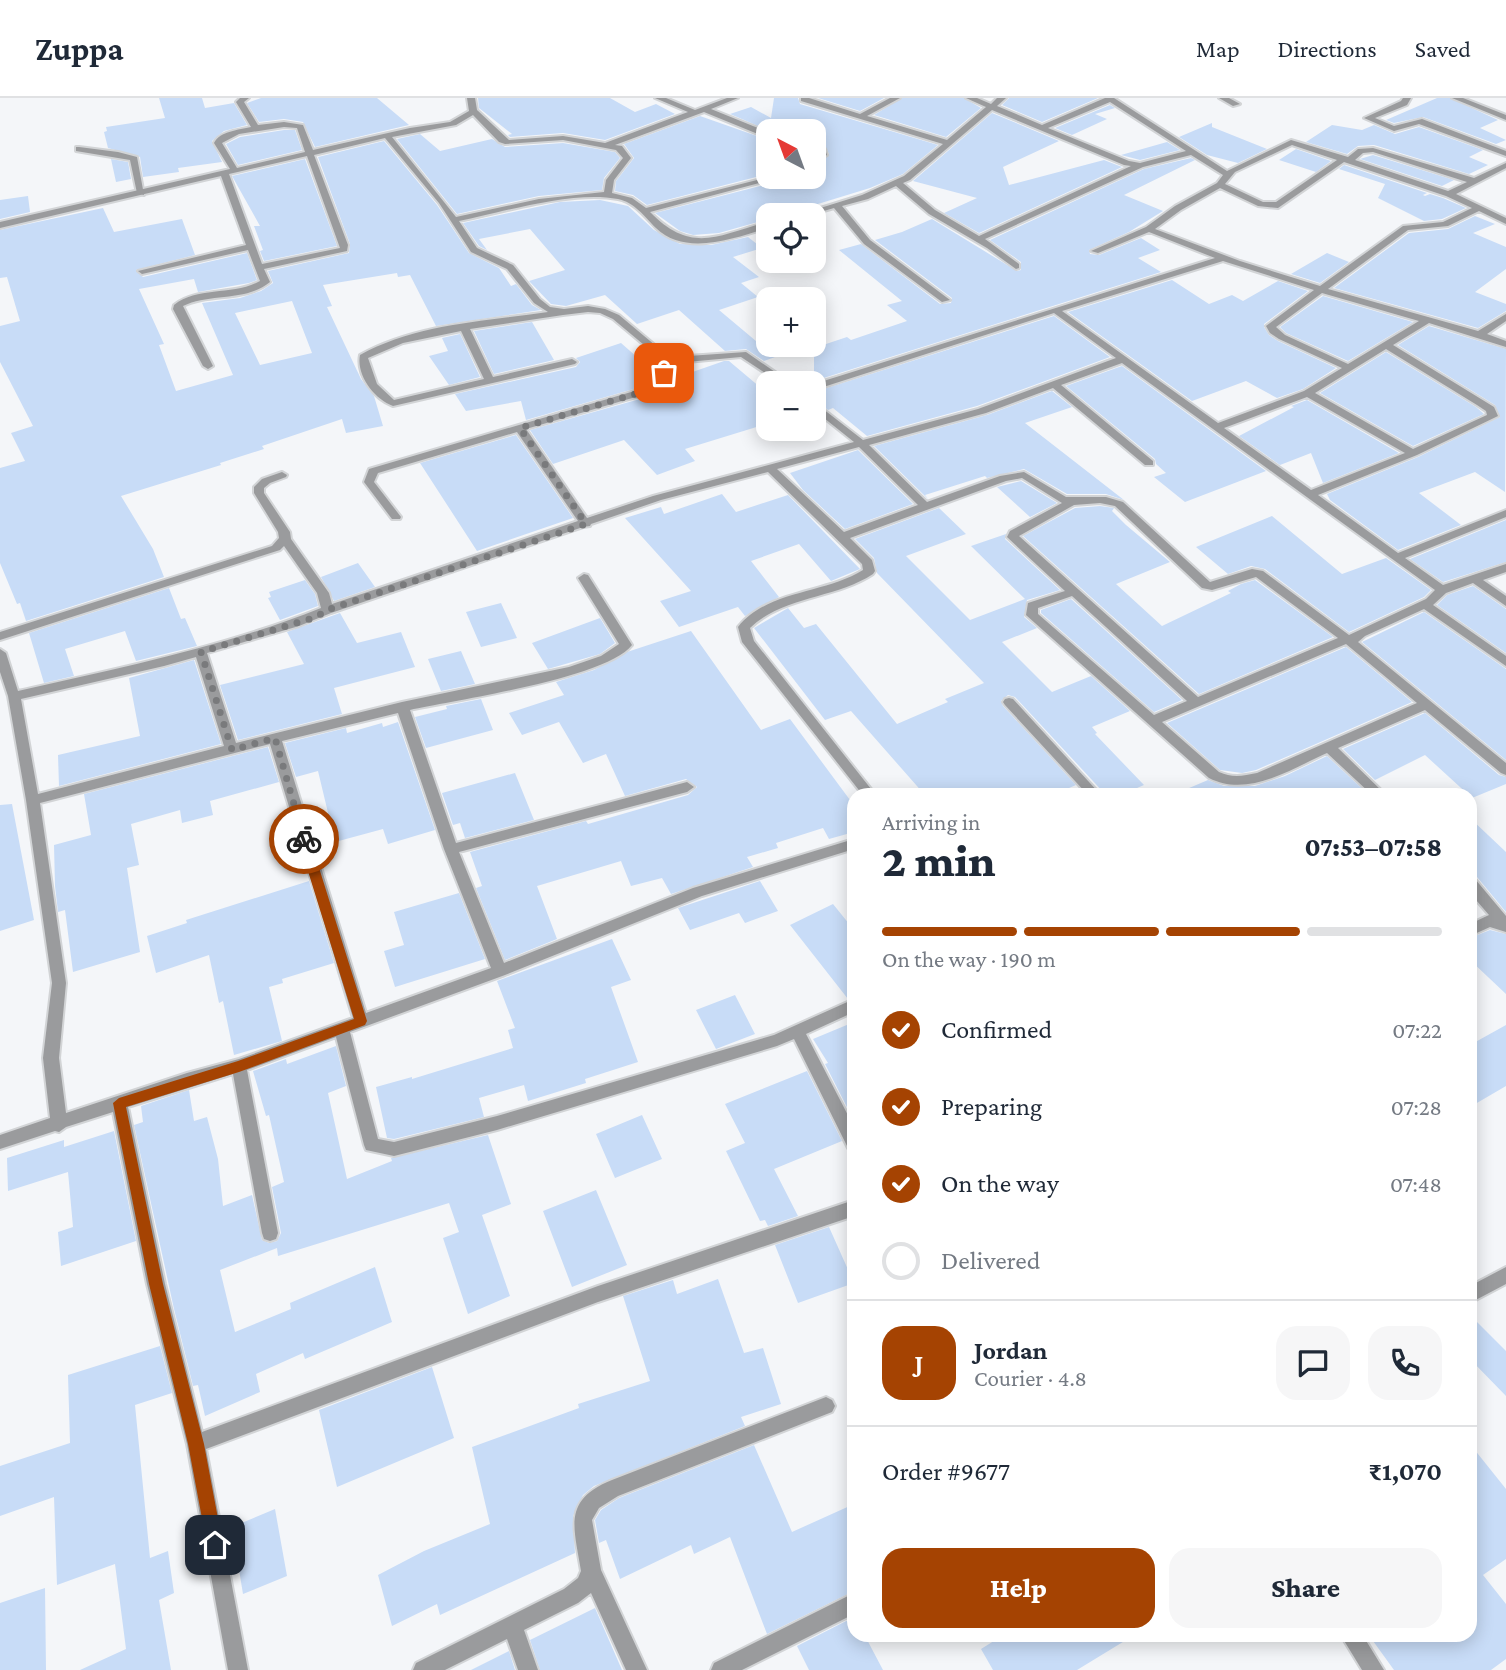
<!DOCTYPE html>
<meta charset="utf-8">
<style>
body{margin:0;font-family:"Crimson Pro",serif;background:#f6f6f7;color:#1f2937;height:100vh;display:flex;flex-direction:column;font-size:26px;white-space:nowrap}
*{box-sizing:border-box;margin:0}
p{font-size:23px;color:#747a83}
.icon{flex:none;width:38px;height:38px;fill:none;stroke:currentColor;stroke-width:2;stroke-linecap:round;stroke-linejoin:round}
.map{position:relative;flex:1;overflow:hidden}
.sheet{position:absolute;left:847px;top:690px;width:630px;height:854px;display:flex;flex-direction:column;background:#fff;border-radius:21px;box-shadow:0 4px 18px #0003}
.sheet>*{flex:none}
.needle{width:46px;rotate:319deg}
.tools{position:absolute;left:756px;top:21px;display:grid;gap:14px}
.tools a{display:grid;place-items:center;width:70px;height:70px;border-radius:14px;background:#fff;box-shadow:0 4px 18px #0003;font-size:35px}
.pin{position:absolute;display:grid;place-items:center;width:60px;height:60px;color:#fff;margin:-30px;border-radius:14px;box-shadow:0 4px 10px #0006}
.courier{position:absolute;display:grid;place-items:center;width:70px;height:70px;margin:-35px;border:5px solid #a54302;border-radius:50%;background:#fff;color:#222;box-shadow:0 2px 9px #0007}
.summary em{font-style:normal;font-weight:800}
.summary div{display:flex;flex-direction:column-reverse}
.summary{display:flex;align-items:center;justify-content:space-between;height:119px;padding:0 35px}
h1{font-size:46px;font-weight:800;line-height:52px}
.bar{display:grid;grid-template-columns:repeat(4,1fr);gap:10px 7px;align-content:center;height:84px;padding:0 35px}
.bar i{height:9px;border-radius:5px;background:#e0e1e3}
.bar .on{background:#a54302}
.bar p{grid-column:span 4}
.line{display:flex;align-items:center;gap:18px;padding:0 35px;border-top:2px solid #e0e1e3}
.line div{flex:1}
.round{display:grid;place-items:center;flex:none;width:74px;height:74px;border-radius:21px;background:#f6f6f7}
ol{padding:0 35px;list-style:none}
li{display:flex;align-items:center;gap:21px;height:77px}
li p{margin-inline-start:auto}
li .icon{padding:7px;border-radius:50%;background:#a54302;color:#fff;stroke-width:4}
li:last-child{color:#747a83}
li i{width:38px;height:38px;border:4px solid #e0e1e3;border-radius:50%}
.cta{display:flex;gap:14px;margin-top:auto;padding:14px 35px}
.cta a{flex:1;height:80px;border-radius:21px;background:#a54302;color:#fff;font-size:28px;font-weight:800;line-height:80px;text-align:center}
.cta a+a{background:#f6f6f7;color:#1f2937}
header{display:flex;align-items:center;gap:42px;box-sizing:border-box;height:98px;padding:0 35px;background:#fff;border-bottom:2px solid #e0e1e3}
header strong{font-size:33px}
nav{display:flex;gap:38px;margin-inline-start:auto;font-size:24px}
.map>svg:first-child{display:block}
.building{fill:#c8dcf7;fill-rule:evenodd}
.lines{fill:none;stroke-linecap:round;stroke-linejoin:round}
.service-casing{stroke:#d2d4d6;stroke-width:4}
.minor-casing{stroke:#d2d4d6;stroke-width:4}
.service{fill:#9a9b9d;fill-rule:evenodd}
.minor{fill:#9a9b9d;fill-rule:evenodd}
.route{fill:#a54302}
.done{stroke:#797a7c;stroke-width:7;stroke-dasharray:0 12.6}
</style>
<header>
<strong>Zuppa</strong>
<nav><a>Map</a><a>Directions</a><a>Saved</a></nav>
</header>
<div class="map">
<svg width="1506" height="1572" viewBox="0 0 1506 1572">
<rect width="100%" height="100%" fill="#f4f6f9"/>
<!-- building -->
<path class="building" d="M159 0H202L205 10 234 5 247 27 224 33 212 43 222 64 178 70 179 74 143 79 140 59 108 50 104 34 107 33 106 29 165 20Z
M261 0H377L409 27 315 49 303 24 284 21 259 24 247 5Z
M478 0H610L635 14 656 6 675 16 605 42 563 35 510 39 508 37 512 36 479 10Z
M774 0H798L800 6 938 47 903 76 870 90 782 117H768V121L719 135 693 137 680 133 655 115 783 82 785 79H814V68L829 56 825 48 814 47V33H770L730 16 751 9 771 20Z
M818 0H884L860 13Z
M902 0H964L981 10 946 39 874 17Z
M1009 0H1098L1042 24 1002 7Z
M1437 0H1450L1498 22 1480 30 1506 42 1496 46 1423 19 1394 25 1386 22Z
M1110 7 1115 10 1095 16 1107 21 1072 37 1055 30Z
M992 15 1059 43 1003 69 1009 87 1104 62 1122 69 979 135 944 115 977 100 913 83Z
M700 18 768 42V76L647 107 633 97 615 93 616 83 634 60 624 46Z
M1212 25V29L1267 51 1238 65 1207 57 1179 39Z
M1332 27 1362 32 1374 27 1395 36 1419 29 1483 52 1469 59 1488 67 1469 76 1374 47 1358 48 1347 56 1306 44Z
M284 32H295L302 52 238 67 226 46 240 39Z
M420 36 440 53 492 41 505 49 563 45 615 54 620 60 604 80 602 92 539 98 457 116 397 41Z
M384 43 437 107 469 155 499 170 511 188 516 186 532 207 541 212 436 228 410 177 398 179 397 175 323 187 332 208 327 209 361 281 374 298 383 328 346 335 342 321 262 348 264 351 220 365 221 367 121 398 153 451 164 479 26 523 20 505 17 506 0 465V370L25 363 11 335 33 328 0 264V228L20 223 7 179 0 180V132L103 110 114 134 182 121 195 157 136 172 143 179 247 155 257 182 249 185 198 194 194 181 139 191 164 246 159 247 176 293 233 277 202 205 240 200 261 193 273 185 268 173 349 155 350 146 318 59ZM292 203 312 255 260 267 235 215Z
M1167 44 1180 52 1140 62 1121 57Z
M1296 51 1331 63 1316 74 1279 62Z
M1373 57 1454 82 1442 88 1360 61Z
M1191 60 1195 62 1124 97 1163 113 1129 134 1089 152 1090 156 1099 157 1141 140 1160 152 1138 160 1161 174 814 283V250L847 239 851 242 907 223 887 207 902 203 839 152 861 146 940 206 951 205 952 200 875 142 902 134 932 121 1017 173 1021 172V164L990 142 1144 71Z
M111 61 128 64 131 81 116 84Z
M305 61 337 148 264 163 260 153 263 152 254 128H260L232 78Z
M1344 67 1427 95 1423 97 1425 98 1430 96 1443 100 1466 110 1442 121 1424 123 1378 100 1385 86 1339 71Z
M28 98 30 114 0 121V102Z
M600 102 628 108 654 132 680 146 711 147 748 139 762 150 733 159 759 179 741 185 758 199 719 212 775 259 764 263 746 251 725 253 679 212 637 226 605 197 566 208 551 206 529 183 565 172 530 131 479 141 487 152 479 148 463 125 560 104Z
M1475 118 1495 126 1473 135 1506 149V171L1475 194 1506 206V213L1478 230 1334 190 1409 135 1448 131Z
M1327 155 1349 164 1320 185 1291 176Z
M1172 182 1209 206 1232 197 1243 203 1278 183 1308 193 1264 226V229L1269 237 1278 243 1336 270 1303 291 1277 300 1246 283 1192 303 1068 214Z
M1323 198 1413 224 1348 263 1286 235 1280 229Z
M1054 218 1110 259 977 308 867 338 833 310 828 312 814 301V294Z
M532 224 554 262 494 276 474 233Z
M1429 228 1506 251 1505 394 1475 374 1419 395 1461 427 1398 452 1330 402 1327 396 1418 359 1500 319 1495 307 1398 247Z
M460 236 480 279 449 287 429 258 448 253 442 240Z
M621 245 654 274 637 290 526 322 521 303 466 313 455 296 576 269 580 264 576 260Z
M1386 254 1476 309 1484 316 1413 348 1320 295Z
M724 263H729L768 296V331H778L771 334 763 327 685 351 695 363 657 377 624 342 553 366 530 332 647 299 664 284Z
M1122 268 1266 373 1185 404 1154 379 1166 375 1156 366 1155 361 1066 288Z
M1052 293 1072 309 1025 325 1124 402 1106 396H1067L1024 371 987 380 985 378 925 397 928 401 874 348 987 317Z
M1307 302 1399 355 1323 385 1311 355 1280 367 1239 338 1294 309 1291 308Z
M516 337 573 420 477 453 420 365Z
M858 352 913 406 845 431 803 392 790 375Z
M1021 383 1057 405 1030 419 997 389Z
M722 396 736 414 788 397 860 471 831 483 799 446 751 463 779 499 745 518 738 509 679 529 660 503 691 493 625 420 661 409 664 416Z
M1100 408 1114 410 1112 413 1126 427 1170 464 1116 486 1162 528 1231 495 1228 493 1241 486 1255 482 1333 539 1199 596 1023 438 1075 410Z
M939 410 966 436 906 458 970 522 1025 501 971 448 1006 436 1005 441 1060 492 1027 502 1024 519 1037 530 1002 544 1052 594 1091 578 1130 613 1092 629 1097 635 1095 636 1144 687 1123 696H1105L1015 599 1008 597 1001 603 1003 608 1076 687 1055 696H924L851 613 825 622 754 530 788 510 804 530 816 526 897 626 948 604 945 601 984 585 877 475 874 460 855 441Z
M1272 418 1342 476 1386 460 1431 492 1424 499 1349 534 1265 471 1251 468 1228 476 1196 449Z
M1506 422V464L1443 484 1410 461Z
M358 465 375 489 334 503 321 479Z
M305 482 315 496 318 508 280 522 268 500 271 499 269 494Z
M1473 488 1506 511V555L1437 507 1447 497Z
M169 490 181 521 185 520 197 548 136 563 125 533 65 551 74 578 44 585 29 535Z
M1071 501 1182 602 1154 614 1041 515V512Z
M501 505 517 540 481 549 466 514Z
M1424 514 1506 571V662L1362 544Z
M340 515 357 545 401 534 415 569 334 590 342 616 238 642 220 587 304 566 287 534Z
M600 520 615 545 600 556 548 571 532 545Z
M691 533 761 632 790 621 850 702 854 709V734L829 741 823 730 776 745 778 750 747 759 753 769 671 796 662 780 631 788 621 763 537 788 557 841 505 862 476 790 482 788 470 754 586 723 588 726 688 697 697 689 686 681 625 698 606 656 583 665 559 624 522 637 509 615 564 597 556 584 594 572 627 554Z
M1346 549 1412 604 1256 672 1242 675 1220 672 1167 625Z
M461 553 475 586 441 593 428 561Z
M194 562 221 646 59 688 58 657 140 638 129 580Z
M481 601 493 632 426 650 415 619 447 611 446 608Z
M1425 615 1499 677 1506 679V686L1472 700 1425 657 1375 682 1343 651Z
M398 624 435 732 388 746 383 731 335 744 318 673 296 679 285 645 346 630 347 635 382 625 383 629Z
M268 649 279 684 210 703 213 717 182 725 180 712 131 726 139 767 127 770 140 854 73 874 65 812 58 814 55 788 54 747 91 737 84 696Z
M1327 658 1368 696H1175L1208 682 1224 688H1255L1285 678Z
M515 675 534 722 465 740 460 725 453 727 442 695Z
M12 706 34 822 0 833V707Z
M1470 720 1506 754V814L1477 779 1470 778Z
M309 783 334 865 282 881 283 885 269 889 282 943 234 957 223 903 219 905 209 857 156 875 147 838 187 825 186 822Z
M760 783 778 813 745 825 739 815 690 832 678 810Z
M459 795 485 861 395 889 384 853 404 847 394 814Z
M833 806 854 832V899L848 901 790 827Z
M1490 832 1506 836V896L1470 862V840Z
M612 841 631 882 611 889 638 964 585 981 586 985 528 1003 524 987 479 1000 484 1019 394 1041 387 1040 376 989 412 979V981L513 950 508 932 515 930 497 883Z
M735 897 755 936 716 951 696 912Z
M854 924V1023L825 966 828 965 813 941Z
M1506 927V988L1470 1009V947Z
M336 948 346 988 328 995 347 1081 392 1063 391 1060 488 1037 511 1106 482 1117 510 1198 468 1216 443 1140 459 1134 449 1105 278 1158 277 1150 220 1172 235 1234 291 1211 290 1205 375 1169 392 1224 305 1261 303 1255 256 1276 260 1294 205 1318 198 1287 193 1288 174 1211 134 1027 143 1024 141 1008 189 992 194 1023 207 1019 218 1061 223 1108 252 1097 262 1142 269 1145 277 1143 281 1135 272 1089 284 1084 269 1017 266 1018 253 973 286 961 287 966Z
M807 973 842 1043 774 1071 798 1118 768 1128 765 1122 760 1123 726 1053 745 1045 725 1006Z
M642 1017 662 1061 615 1080 596 1036Z
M114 1033 136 1143 61 1168 58 1134 73 1129 68 1074 8 1093 7 1060 64 1042V1049Z
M596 1092 627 1167 572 1189 543 1113Z
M829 1129 854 1185 798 1205 775 1147Z
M718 1181 744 1255 763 1250 781 1306 741 1319 745 1328 594 1388 583 1397 573 1418 575 1455 440 1517 437 1506 392 1528 378 1477 424 1453 490 1426 472 1349 579 1310 578 1306 650 1283 623 1198 673 1182 677 1196Z
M1470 1217 1506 1253V1298L1470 1261Z
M160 1248 172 1295 135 1307 150 1460 168 1453 174 1495 159 1502 171 1572H80L126 1551 115 1466 57 1487 54 1399 0 1418V1368L70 1345 68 1277Z
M432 1269 454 1340 337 1389 319 1312Z
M1470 1346 1506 1391V1461L1483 1477 1506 1506V1561L1491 1572H1394L1368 1536H1470Z
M754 1347 792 1434 854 1406V1493L767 1536 730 1439 694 1456 691 1447 620 1481 606 1442 599 1445 595 1422 601 1412 619 1400Z
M275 1411 287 1478 243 1496 232 1429Z
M45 1490 46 1572H0V1505Z
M595 1510 622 1572H540L530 1542Z
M854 1519V1536H864L883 1572H809L797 1548Z
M1005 1536H1136L1077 1572H993L981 1551Z
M509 1553 515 1572H471Z"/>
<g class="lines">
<defs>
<path id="service" d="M79 49 118 54 137 59 144 97 137 95 130 62 76 53V49Z"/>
<path id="minor" d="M240 0H249L244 4 258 27 284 24 303 27 313 52 410 30 450 24 469 13 467 0H475L477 12 509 42 563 38 605 45 688 14 655 0H666L695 12 727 0H738L711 11 768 34V39H765L704 14 615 47 622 48 631 60 614 82 612 95 632 100 646 110 769 79H782L650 114C692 157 718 137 768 124V130C734 140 686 159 656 130 645 119 634 104 618 101 573 92 504 114 459 123L477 150 513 167 540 201 550 209 564 211 588 208 605 211 619 217 662 253 674 259 746 254 791 285H780L741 259 676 265 657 288 646 296 526 331 587 420 653 398 854 344 814 312V304L863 342 978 311 1116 260 1054 215 814 292V286L1215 160 1149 134 1098 155 1091 153 1146 129 1175 108 1217 85 1223 77 1191 57 1143 69 985 141 1019 166V170L1016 171 987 150 929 116 896 88 868 101 842 108 870 142 950 202 942 204 864 146 834 110 810 117H798L862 97 904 78 943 46 801 3V0H809L860 16 890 0H900L867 18 947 42 986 9 966 0H977L991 6 997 0H1006L997 8 1042 27 1105 0H1114L1227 73 1291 42 1348 59 1358 51 1373 50 1474 80 1506 65V70L1456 96 1506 120V126L1479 113 1448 128 1408 132 1328 191 1478 233 1506 216V223L1487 236 1506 243V249L1429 225 1393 247 1494 309 1498 318 1417 357 1318 397 1398 455 1506 412V419L1405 460 1443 487 1506 466V474L1483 482 1506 498V508L1473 485 1446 495 1433 507 1506 558V568L1424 511 1365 538 1358 544 1506 665V677L1501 675 1425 612 1338 650 1385 696H1371L1327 655C1291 671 1248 700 1209 680L1026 517 1028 505 1065 493 1007 439 1010 433 1062 405 1022 380 1006 383 850 440 872 462 875 473 873 476C835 501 783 498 750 530L754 543 875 696H862L742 544 738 529C767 492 825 496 863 472L862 466 768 374 661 402 591 426 590 428 583 429 331 515 299 528 207 555 236 645 402 604 569 569 601 558 619 546 578 480 584 476 588 477 632 547C607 580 456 602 410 612L456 745 687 684 694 689 687 694 459 754 504 865 693 790 854 741V751L702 798 505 877 350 934 378 1041 394 1044 497 1018 774 937 854 901V914L806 936 854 1029V1052L848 1050 794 941 777 948 497 1032 394 1058 366 1052 364 1047 336 939 247 972 278 1135 276 1141 270 1143 264 1141 262 1135 233 976 128 1009 165 1186 202 1334 598 1188 854 1102V1118L598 1204 206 1351 248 1572H228L187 1346 147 1186 113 1014 66 1029 59 1034 55 1033 0 1051V1037L50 1020 43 960 52 885 26 702 8 598 0 574V551L6 555 18 593C120 570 224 549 321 510L317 495 284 448 280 452 0 542V534L272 448 279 440 278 434 254 395V389L262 381 282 374 287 377 286 379 270 385 264 390V395L290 434 291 441 329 495 332 506 578 423 517 334 378 375 374 384 401 419 400 421H392L364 384 369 371 638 292 649 284 667 263 656 257 613 221 600 215 588 214 563 217 470 231 493 279 572 261 577 264 575 266 393 308C374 301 356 277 360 257 415 226 486 223 548 214L534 205 507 171 471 154 439 105 385 40 314 57 348 147 347 153 264 171 270 184C246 204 210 195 183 208L213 268 208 271 203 268 173 211 174 207C198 188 234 198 260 183L248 152 142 176 138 173 246 147 221 78 0 130V124L230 71 214 45C220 33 239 32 251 29L236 4ZM1110 4 1186 53 1140 65 1129 63 1048 30ZM992 12 1124 67 1131 68 979 138 935 112 903 85 910 82ZM473 17 499 44 505 46 563 42 616 52 623 60 606 82 604 94 539 101 456 119 392 39 456 27ZM284 29 297 30 305 54 237 70 222 45 239 36ZM1292 47 1337 62 1276 104H1263L1225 86 1235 74ZM1373 54 1467 84 1448 93 1355 62 1363 55ZM307 58 340 150 262 166 229 76ZM1344 64 1446 98 1472 110 1443 124 1403 128 1320 188 1240 163 1155 131 1181 112 1220 90 1258 108 1278 110ZM1223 163 1314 192 1266 228 1270 235 1279 241 1342 270 1304 293 1218 325 1062 213ZM1322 195 1419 223 1348 266 1285 237 1276 229ZM461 233 484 281 394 302 377 286 368 260 403 245ZM1386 251 1477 307 1486 313 1487 317 1413 351 1315 295ZM1122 265 1435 492 1426 501 1349 537 1263 473 1252 471 1210 484 1123 404 1106 399H1066L1024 374 1000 378 927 404 869 347 986 315 1053 290 1145 367H1153V363L1061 287ZM1307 299 1405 355 1311 392 1224 330ZM859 349 918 407 844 434 777 371ZM1100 405 1115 408 1202 490 1212 492 1256 479 1338 540 1198 599 1019 438 1074 407ZM1072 498 1187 603 1154 617 1038 516V510ZM1346 546 1417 605 1257 675C1243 678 1232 680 1219 674L1162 624ZM196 559 224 648 38 696 21 601 164 568ZM398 615 444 751 491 870 366 915 282 643ZM270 646 353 920 239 961 187 975 66 1015 59 960 66 885 40 705Z
M1219 0H1229L1240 6 1233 8Z
M1403 0H1411L1407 7 1375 20 1394 28 1422 21 1506 53V58L1419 26 1394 33 1364 20 1401 3Z
M1452 0H1463L1506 17V22Z
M814 49 825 51 827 57 814 65V60L819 56 814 53Z
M1009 600 1013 601 1100 696H1087L1005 607 1003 604 1005 601Z
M1470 780 1475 781 1506 818V834L1490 829 1470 838V826L1489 817 1470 795Z
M1506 1169V1186L1470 1205V1188Z
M826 1299 832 1302 835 1308 832 1314 618 1398 599 1410 592 1422 601 1472 647 1572H626L591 1495 578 1505 524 1532 538 1572H518L507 1541 445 1572H413L416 1565 564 1491 578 1480 581 1473C574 1429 562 1402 612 1382Z
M854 1495V1516L742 1572H711L714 1565Z
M1340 1536H1362L1384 1572H1362Z"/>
</defs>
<!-- service casing -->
<use href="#service" class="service-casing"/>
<!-- minor casing -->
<use href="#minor" class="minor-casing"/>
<!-- service -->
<use href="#service" class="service"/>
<!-- minor -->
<use href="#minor" class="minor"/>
</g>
<!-- route -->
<path class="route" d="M304 737 310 741 367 923 365 927 239 974 126 1009 163 1186 204 1346 223 1447 220 1452 215 1454 209 1452 207 1447 188 1346 149 1186 113 1005 119 1000 238 963 354 921 298 741Z"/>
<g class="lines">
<!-- done -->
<path class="done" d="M304 741 275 640 232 652 201 554 316 519 327 512 586 426 520 330 642 294 664 275"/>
</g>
</svg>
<div class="tools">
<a><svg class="needle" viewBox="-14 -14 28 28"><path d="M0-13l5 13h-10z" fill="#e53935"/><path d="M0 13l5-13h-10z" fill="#747a83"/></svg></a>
<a><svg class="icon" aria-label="locate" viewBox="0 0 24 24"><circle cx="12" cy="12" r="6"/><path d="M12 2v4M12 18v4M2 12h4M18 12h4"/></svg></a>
<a>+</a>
<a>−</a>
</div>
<div class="pin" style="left:664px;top:275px;background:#ea580c"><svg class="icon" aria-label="bag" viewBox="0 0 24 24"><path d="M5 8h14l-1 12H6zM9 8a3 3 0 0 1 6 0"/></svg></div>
<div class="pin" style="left:215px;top:1447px;background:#1f2937"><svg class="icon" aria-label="home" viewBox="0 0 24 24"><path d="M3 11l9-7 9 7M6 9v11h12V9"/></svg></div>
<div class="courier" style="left:304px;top:741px"><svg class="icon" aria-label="bike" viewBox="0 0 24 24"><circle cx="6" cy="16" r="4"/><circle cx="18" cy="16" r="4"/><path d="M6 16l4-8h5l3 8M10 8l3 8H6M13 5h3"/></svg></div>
<section class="sheet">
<div class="summary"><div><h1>2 min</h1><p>Arriving in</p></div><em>07:53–07:58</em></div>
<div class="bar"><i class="on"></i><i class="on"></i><i class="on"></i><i></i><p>On the way · 190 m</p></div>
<ol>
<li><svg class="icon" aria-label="check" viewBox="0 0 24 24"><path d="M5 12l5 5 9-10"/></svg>Confirmed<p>07:22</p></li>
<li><svg class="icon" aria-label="check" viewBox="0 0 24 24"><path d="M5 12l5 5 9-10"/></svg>Preparing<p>07:28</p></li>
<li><svg class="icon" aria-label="check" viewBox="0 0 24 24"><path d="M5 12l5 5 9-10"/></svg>On the way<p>07:48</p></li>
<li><i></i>Delivered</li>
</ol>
<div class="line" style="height:126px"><b class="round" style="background:#a54302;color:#fff">J</b><div><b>Jordan</b><p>Courier · 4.8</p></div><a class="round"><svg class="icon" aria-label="chat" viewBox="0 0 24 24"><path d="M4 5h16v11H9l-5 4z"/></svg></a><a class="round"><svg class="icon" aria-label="phone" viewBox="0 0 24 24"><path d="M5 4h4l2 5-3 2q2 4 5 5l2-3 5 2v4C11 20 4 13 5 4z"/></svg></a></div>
<div class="line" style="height:91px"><div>Order #9677</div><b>₹1,070</b></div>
<div class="cta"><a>Help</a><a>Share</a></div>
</section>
</div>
